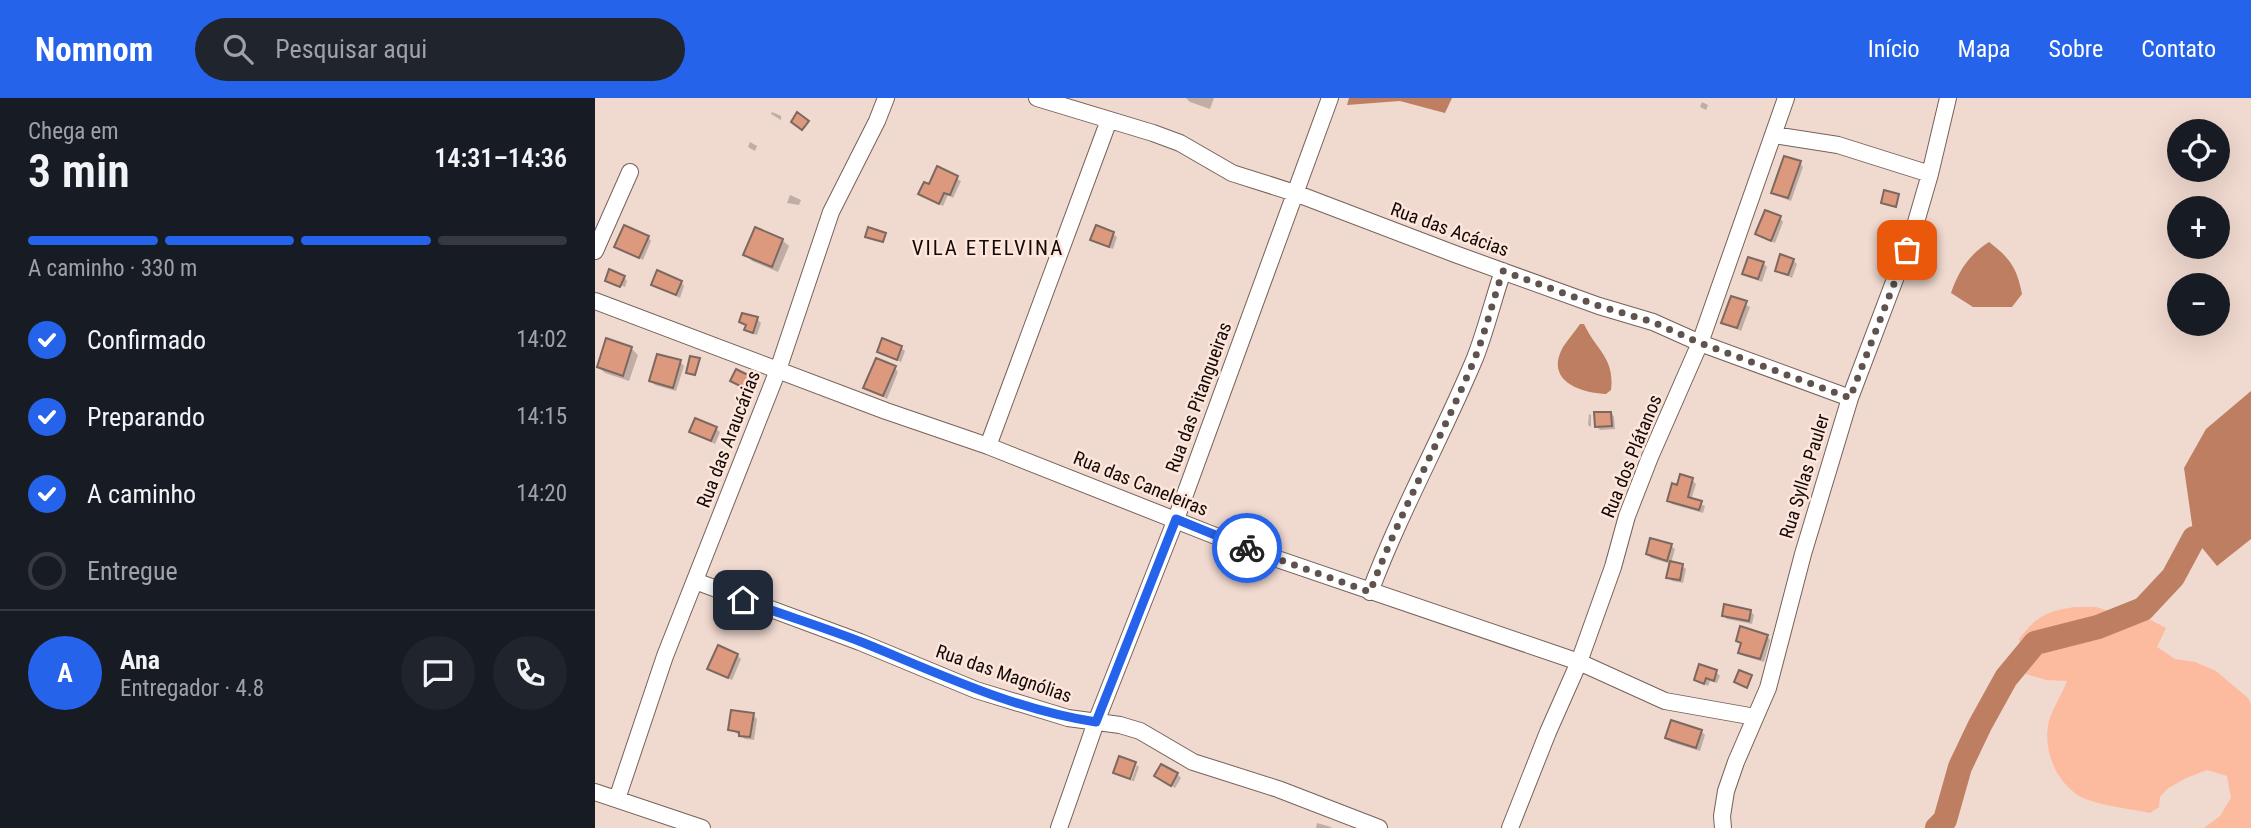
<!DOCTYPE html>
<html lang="pt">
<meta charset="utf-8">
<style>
body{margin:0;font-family:"Roboto Condensed",sans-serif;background:#20242c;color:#f1f3f6;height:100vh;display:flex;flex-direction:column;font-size:26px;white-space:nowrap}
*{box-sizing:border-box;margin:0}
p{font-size:23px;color:#9ea1a6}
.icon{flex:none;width:38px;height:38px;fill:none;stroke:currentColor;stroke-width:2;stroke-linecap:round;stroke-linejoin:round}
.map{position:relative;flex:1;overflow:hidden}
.sheet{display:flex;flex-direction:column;background:#171b24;width:595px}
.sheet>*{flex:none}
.fabs{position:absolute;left:1572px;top:21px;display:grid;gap:14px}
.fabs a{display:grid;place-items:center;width:63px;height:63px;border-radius:50%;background:#171b24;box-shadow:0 7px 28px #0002;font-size:35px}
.pin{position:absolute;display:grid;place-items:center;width:60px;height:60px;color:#fff;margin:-30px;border-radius:14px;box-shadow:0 4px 10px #0006}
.courier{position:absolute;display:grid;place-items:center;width:70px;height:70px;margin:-35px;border:5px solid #2563eb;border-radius:50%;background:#fff;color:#222;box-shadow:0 2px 9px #0007}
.overview em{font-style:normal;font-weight:600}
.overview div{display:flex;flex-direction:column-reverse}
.overview{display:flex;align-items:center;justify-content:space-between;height:119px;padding:0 28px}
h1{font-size:46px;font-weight:600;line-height:52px}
.bar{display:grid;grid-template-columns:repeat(4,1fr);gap:10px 7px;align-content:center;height:84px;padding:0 28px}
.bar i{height:9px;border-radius:5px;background:#363941}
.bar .current{background:#2563eb}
.bar p{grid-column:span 4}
.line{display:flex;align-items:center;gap:18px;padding:0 28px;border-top:2px solid #363941}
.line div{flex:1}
.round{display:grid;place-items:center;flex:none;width:74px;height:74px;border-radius:37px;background:#20242c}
ol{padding:0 28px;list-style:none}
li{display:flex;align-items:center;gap:21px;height:77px}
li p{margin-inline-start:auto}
li .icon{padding:7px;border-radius:50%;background:#2563eb;color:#fff;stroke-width:4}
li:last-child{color:#9ea1a6}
li i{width:38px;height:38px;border:4px solid #363941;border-radius:50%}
header{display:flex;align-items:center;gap:42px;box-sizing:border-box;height:98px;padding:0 35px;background:#2563eb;color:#fff}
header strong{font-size:33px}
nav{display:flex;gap:38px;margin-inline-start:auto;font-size:24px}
.search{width:490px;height:63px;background:#20242c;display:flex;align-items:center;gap:18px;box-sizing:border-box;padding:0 24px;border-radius:38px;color:#9ea1a6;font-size:26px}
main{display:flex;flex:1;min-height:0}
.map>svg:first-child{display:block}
.green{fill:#fcba9f}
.water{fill:#be7e62}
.shadow{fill:#0003}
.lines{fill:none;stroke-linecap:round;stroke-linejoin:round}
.river{stroke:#be7e62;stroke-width:24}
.building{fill:#dc997d;stroke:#7d6860;stroke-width:2}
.street-casing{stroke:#766159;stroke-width:18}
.street{stroke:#fff;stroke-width:16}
.done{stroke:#60524d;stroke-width:7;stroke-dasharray:0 12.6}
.route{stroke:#2563eb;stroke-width:9}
.labels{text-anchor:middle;stroke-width:5;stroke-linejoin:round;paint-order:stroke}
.street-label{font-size:19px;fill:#120a07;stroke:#fee6dc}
.neighbourhood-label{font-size:21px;letter-spacing:2px;fill:#120a07;stroke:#fee6dc}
</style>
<header>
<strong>Nomnom</strong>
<div class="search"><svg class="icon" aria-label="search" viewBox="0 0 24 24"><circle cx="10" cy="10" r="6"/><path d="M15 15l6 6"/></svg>Pesquisar aqui</div>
<nav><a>Início</a><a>Mapa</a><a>Sobre</a><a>Contato</a></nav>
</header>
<main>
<section class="sheet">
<div class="overview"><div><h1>3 min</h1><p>Chega em</p></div><em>14:31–14:36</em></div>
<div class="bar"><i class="current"></i><i class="current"></i><i class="current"></i><i></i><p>A caminho · 330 m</p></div>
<ol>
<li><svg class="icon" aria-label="check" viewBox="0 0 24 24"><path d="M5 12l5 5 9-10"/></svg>Confirmado<p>14:02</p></li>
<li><svg class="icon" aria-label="check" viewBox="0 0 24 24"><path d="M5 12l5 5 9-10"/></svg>Preparando<p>14:15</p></li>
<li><svg class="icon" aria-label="check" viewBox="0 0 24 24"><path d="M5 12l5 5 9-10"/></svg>A caminho<p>14:20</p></li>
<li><i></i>Entregue</li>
</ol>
<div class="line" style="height:126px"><b class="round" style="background:#2563eb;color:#fff">A</b><div><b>Ana</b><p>Entregador · 4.8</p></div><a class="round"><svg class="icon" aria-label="chat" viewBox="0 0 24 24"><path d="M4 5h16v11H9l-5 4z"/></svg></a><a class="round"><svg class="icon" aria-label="phone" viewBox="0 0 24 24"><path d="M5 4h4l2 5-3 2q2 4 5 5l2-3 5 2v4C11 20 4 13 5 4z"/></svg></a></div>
</section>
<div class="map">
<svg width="1656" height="730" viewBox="0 0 1656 730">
<rect width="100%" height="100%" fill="#f0d9cf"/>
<!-- green -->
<path class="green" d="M1480 509H1501L1522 516H1544L1571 530 1562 549 1580 561 1600 564 1621 573 1653 600 1656 606V730H1609L1625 718 1636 700 1632 678 1612 672 1591 680 1572 691 1565 699 1564 709 1555 715C1537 711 1501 707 1486 699 1461 685 1447 651 1454 623 1458 610 1467 596 1472 583L1451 582 1431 576 1424 541C1442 518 1452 513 1480 509Z"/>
<!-- water -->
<path class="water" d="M754 0H857L850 15 805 3 752 7Z
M1394 144C1415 160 1422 170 1427 196L1417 209H1378L1356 195C1364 172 1374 157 1394 144Z
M985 226H989C1001 252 1020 260 1016 292L1011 296C986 295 949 283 968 249 973 241 980 234 985 226Z
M1656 293V441L1622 468 1599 440 1589 370 1611 331Z"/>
<!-- shadow -->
<path class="shadow" d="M591 0H619L615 11 595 4Z
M1107 4 1113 7 1111 12 1105 9Z
M177 14 186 18V22L176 16Z
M155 44 162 48 160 53 153 49Z
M1205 65 1208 69 1196 103 1182 98 1178 94Z
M343 70 366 83 358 100 353 97 348 108 325 96 335 88Z
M195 97 206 102 204 107 192 105Z
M1185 120 1188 124 1180 145 1162 136Z
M502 130 518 136 522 139 518 151 501 145 497 142Z
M161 131 187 142 194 148 183 174 157 163 151 157Z
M53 139 56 143 48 162 21 149Z
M1198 162 1202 166 1197 180 1182 172Z
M1168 165 1172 169 1167 184 1153 179 1149 176Z
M29 179 32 183 30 189 14 183Z
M86 184 89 188 85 200 58 187Z
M1137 200 1155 209 1146 233 1128 224Z
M162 221 166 225 162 237 155 235 151 231 152 228 146 224Z
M12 243 37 251 43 257 34 283 10 275 4 269Z
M306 250 310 253 306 264 284 254Z
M85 264 89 268 81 293 60 287 56 283Z
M300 270 303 274 292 301 271 289Z
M154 279 157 283 153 293 137 283Z
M1016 315 1019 319 1020 331 1005 332 1001 328Z
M994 316 996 317V329L993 327Z
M121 331 125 334 120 346 96 334Z
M1097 382 1101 386 1096 402 1110 408 1108 415 1077 406 1074 402 1083 389Z
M1076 448 1080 451 1076 465 1087 468 1091 471 1088 485 1077 483 1073 479 1076 466 1056 460 1053 456Z
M1155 513 1159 517 1157 526 1132 521 1129 518Z
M1172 538 1175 542 1169 564 1149 558 1145 554 1146 546 1143 543Z
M142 557 146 561 137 582 114 570Z
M1121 574 1125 578 1122 585 1115 583 1113 588 1101 581Z
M158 617 162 621 159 642 150 641 135 631Z
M1106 633 1110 637 1105 653 1076 644 1072 640Z
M542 667 544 669 539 683H536Z
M582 676 586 680 580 690 561 678Z
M722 725 736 729 737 730H721Z"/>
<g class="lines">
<!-- river -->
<path class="river" d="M1342 730 1350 722 1365 669 1385 627 1411 580 1440 545 1503 529 1548 511 1578 479 1599 440"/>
</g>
<!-- building -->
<path class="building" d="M202 14 214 23 207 32 196 24Z
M1189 58 1206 63 1193 100 1176 95Z
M342 68 363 78 355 97 349 95 344 106 323 96 329 84 334 86Z
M1289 92 1304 96 1301 109 1286 105Z
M1170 112 1186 118 1176 143 1160 136Z
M29 127 54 138 44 160 19 149Z
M501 127 519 134 514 149 495 142Z
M160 129 188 141 177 169 148 157Z
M273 129 291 135 288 144 270 139Z
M1185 156 1199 161 1193 177 1180 173Z
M1153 159 1169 164 1163 181 1147 176Z
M14 171 30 178 25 189 10 183Z
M62 172 87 183 81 197 56 187Z
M1136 198 1152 203 1142 230 1126 225Z
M147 215 163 219 158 235 149 232 151 227 144 224Z
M11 240 37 249 28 278 2 269Z
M287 240 307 248 302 262 282 254Z
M62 256 86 262 78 290 54 283Z
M95 258 105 260 100 277 91 275Z
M281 260 301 268 288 298 268 290Z
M141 271 155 278 149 290 135 283Z
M999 314H1016L1017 328 1000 329Z
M100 320 122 329 116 343 94 334Z
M1085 376 1098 380 1093 399 1107 403 1104 412 1072 403 1077 385 1082 387Z
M1055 440 1077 446 1072 463 1051 456Z
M1075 463 1088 466 1085 482 1071 480Z
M1129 506 1156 512 1154 523 1127 518Z
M1145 528 1173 537 1165 561 1143 555 1146 545 1141 543Z
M123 547 143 556 133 580 112 571Z
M1104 566 1122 572 1119 583 1111 580 1109 586 1099 582Z
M1144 572 1157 577 1152 590 1139 584Z
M136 612 159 615 155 639 144 638V634L133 632Z
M1076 622 1107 632 1101 650 1070 640Z
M524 658 541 664 535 681 518 675Z
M566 666 583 675 576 688 559 678Z"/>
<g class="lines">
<defs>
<path id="street" d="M442 0 558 35 585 45 637 75 700 95 860 156 1004 208 1058 224 1105 245 1255 300
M1179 37 1243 47 1335 76
M0 153 35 74
M0 203 291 313 393 348 656 452 984 564 1070 603 1160 619
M393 348 514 22
M100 483 265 544 381 592 473 620 525 627 545 633 598 664 683 691 784 730
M775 494C805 414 847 339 880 260 891 232 898 202 908 173
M0 694 107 730
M22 701 70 558 183 272 236 114 282 23 291 0
M464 730 501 624 581 421 735 0
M915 730 953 634 984 564 1018 469 1032 418 1055 359 1105 245 1191 0
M1128 730 1127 718 1131 693 1141 664 1173 590 1208 456 1255 300 1319 131 1335 76 1353 0"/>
</defs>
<!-- street casing -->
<use href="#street" class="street-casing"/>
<!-- street -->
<use href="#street" class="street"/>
</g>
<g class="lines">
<!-- done -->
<path class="done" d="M652 450 775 494C805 414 847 339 880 260 891 232 898 202 908 173L1004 208 1058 224 1105 245 1255 300 1312 152"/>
<!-- route -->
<path class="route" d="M148 502C188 517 229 529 269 545 345 576 420 612 501 624L581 421 652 450"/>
</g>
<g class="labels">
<!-- street labels -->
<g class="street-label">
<text transform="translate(855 131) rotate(20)" y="7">Rua das Acácias</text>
<text transform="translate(603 299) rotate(-70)" y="7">Rua das Pitangueiras</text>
<text transform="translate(133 341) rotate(-69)" y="7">Rua das Araucárias</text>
<text transform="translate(1036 358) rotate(-68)" y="7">Rua dos Plátanos</text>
<text transform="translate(1209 378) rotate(-73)" y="7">Rua Syllas Pauler</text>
<text transform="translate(546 385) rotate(22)" y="7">Rua das Caneleiras</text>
<text transform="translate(409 575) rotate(19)" y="7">Rua das Magnólias</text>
</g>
<!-- neighbourhood labels -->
<g class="neighbourhood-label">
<text x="393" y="157">VILA ETELVINA</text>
</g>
</g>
</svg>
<div class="fabs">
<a><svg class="icon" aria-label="locate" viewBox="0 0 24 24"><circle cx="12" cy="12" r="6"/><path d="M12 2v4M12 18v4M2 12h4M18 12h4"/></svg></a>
<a>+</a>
<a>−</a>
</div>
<div class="pin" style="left:1312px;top:152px;background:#ea580c"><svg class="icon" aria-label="bag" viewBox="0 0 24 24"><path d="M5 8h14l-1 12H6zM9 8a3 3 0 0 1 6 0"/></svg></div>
<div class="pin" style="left:148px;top:502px;background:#1f2937"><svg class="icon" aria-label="home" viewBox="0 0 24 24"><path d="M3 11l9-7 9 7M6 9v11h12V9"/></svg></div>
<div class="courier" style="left:652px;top:450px"><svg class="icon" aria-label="bike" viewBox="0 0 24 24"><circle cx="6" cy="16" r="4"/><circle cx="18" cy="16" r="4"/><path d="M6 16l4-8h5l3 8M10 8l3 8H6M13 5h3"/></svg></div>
</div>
</main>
